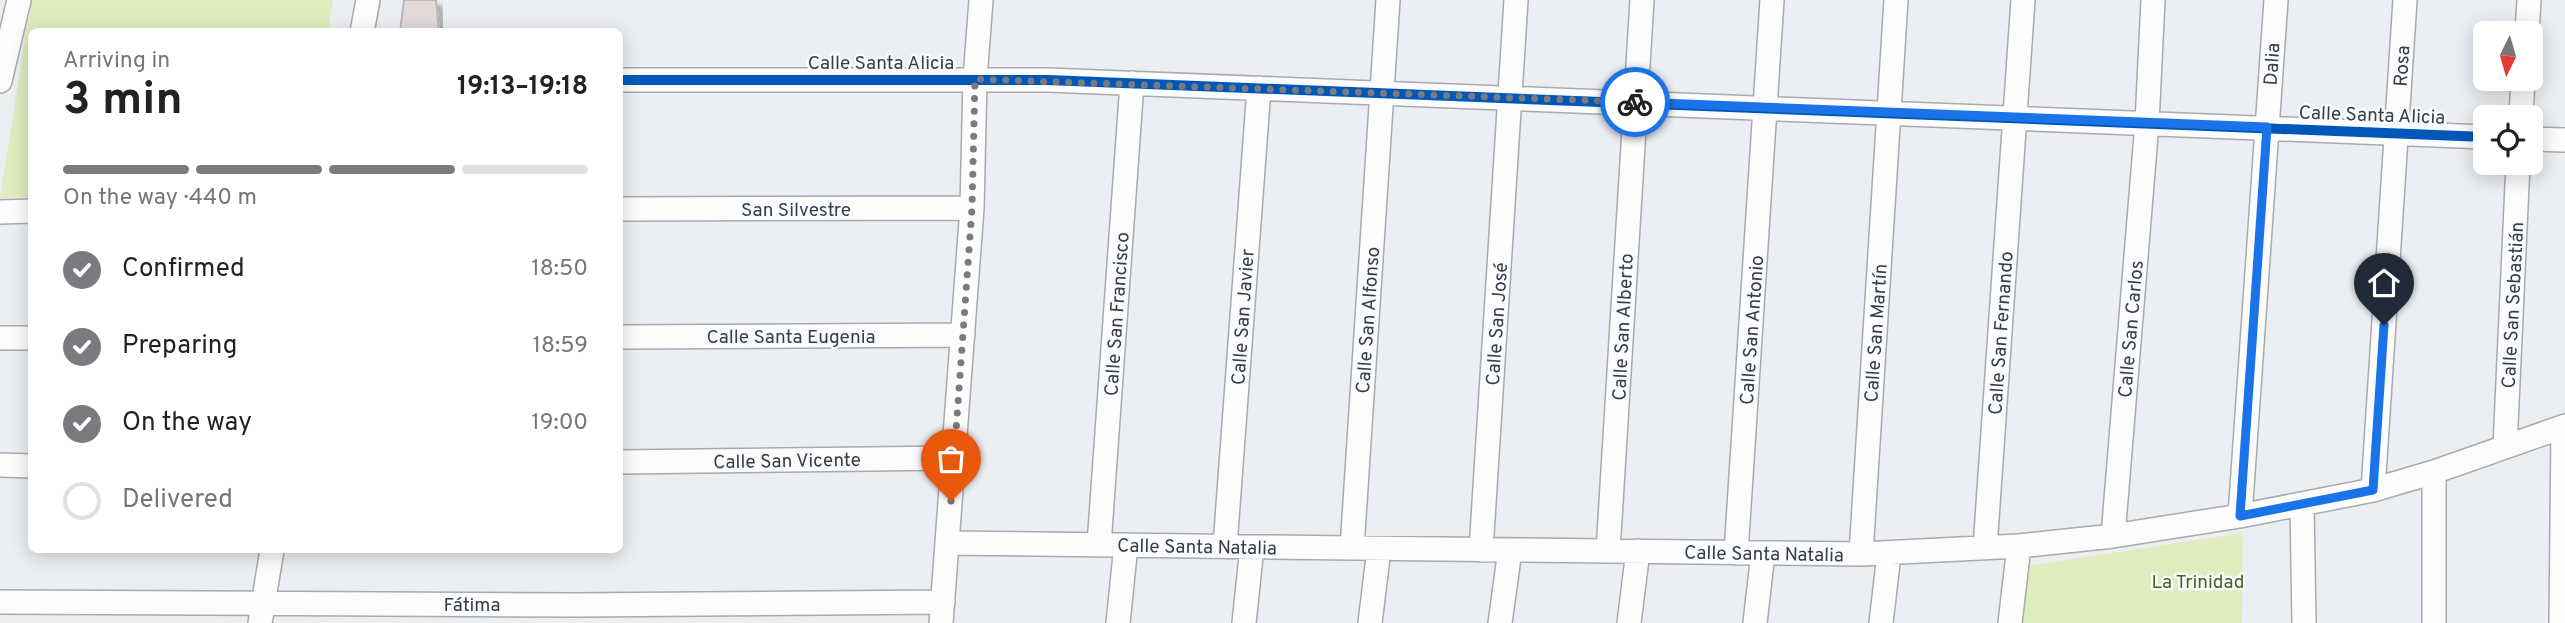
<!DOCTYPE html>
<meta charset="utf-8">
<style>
body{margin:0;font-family:Overpass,sans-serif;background:#f2f2f2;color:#222;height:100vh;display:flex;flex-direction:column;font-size:26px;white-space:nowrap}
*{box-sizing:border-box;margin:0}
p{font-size:23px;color:#767676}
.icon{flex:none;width:38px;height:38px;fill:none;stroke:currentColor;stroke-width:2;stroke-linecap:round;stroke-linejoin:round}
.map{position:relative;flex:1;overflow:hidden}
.details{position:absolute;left:28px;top:28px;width:595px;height:525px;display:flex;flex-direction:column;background:#fff;border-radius:10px;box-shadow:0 4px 18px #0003}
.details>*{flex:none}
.needle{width:46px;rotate:185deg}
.controls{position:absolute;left:2473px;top:21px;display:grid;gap:14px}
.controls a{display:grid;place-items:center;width:70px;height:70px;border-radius:10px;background:#fff;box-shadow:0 4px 18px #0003;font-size:35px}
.pin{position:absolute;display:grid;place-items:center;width:60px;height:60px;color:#fff;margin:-72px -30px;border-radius:50% 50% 50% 0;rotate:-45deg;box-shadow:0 0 7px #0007}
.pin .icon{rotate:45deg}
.courier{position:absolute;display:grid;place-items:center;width:70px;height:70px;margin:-35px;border:5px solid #1a73e8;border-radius:50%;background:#fff;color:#222;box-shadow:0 2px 9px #0007}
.summary em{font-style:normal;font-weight:700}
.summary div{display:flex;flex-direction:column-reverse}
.summary{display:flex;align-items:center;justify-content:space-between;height:119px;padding:0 35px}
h1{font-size:46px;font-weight:700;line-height:52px}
.bar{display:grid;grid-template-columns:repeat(4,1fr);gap:10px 7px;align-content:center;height:84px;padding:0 35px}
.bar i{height:9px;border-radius:5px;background:#e0e0e0}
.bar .current{background:#797b7e}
.bar p{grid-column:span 4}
ol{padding:0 35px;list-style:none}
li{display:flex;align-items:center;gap:21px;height:77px}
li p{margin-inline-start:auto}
li .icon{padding:7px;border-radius:50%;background:#797b7e;color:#fff;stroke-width:4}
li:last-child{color:#767676}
li i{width:38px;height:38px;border:4px solid #e0e0e0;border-radius:50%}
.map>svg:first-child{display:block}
.green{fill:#dfecbe}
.building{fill:#e3d9d8;stroke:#bababc;stroke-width:2;filter:url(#shadow)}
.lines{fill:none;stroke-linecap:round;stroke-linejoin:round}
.minor-casing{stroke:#a8aaad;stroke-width:26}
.minor{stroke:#fcfcfd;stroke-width:23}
.cycleway-casing{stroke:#f8fbff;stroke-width:15}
.cycleway{stroke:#0057b8;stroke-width:10}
.done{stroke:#797b7e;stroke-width:7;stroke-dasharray:0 12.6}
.route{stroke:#1a73e8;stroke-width:9}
.labels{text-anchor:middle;stroke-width:5;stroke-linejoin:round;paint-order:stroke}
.street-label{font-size:19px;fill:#3b3d40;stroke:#f8fbff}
.park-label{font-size:19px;fill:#515e1a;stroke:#f8fbff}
</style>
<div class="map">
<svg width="2565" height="623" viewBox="0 0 2565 623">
<defs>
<filter id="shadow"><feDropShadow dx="6" dy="6" stdDeviation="2" flood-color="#0004"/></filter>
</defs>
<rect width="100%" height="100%" fill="#ebeef2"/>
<!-- green -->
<path class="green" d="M31 0H333L328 31 32 32 31 197 0 198Z
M2243 533 2242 623H2020L2027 566Z"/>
<!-- building -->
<path class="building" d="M404 0H436L439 32H400Z"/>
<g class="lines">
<defs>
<path id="minor" d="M362 32 368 0
M2527 33 2529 0
M620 80H1048L2485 137
M0 81 19 0
M2521 117 2523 79
M2530 139 2565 140
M620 209 972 208
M0 212 32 211
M620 337 963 335
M0 338H32
M2505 447 2518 163
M620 462 954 458
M0 465 32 466
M2373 490 2405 0
M2302 504 2304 623
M2240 516 2276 0
M2113 536 2147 123 2153 0
M948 543 1861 554 2019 546 2113 536 2240 516 2373 490 2434 472 2565 426
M1099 545 1132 83
M1225 546 1259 88
M1352 548 1388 0
M1985 548 2023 0
M1481 550 1516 0
M1608 551 1642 0
M1736 553 1772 0
M1861 554 1896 0
M0 602 576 605 943 602
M260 623 272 550
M941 623 972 208 975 79 981 0
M1118 623 1126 545
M1244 623 1252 547
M1370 623 1379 549
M1500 623 1510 550
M1629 623 1638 551
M1755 623 1763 553
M1881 623 1889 554
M2010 623 2019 546
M2434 623V472
M2561 623 2563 427"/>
</defs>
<!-- minor casing -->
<use href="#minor" class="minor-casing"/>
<!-- minor -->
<use href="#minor" class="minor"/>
<defs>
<path id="cycleway" d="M620 80H1048L2485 137"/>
</defs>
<!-- cycleway casing -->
<use href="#cycleway" class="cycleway-casing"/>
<!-- cycleway -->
<use href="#cycleway" class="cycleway"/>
</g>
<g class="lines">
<!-- done -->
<path class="done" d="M951 501 972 208 975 79 1635 102"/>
<!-- route -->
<path class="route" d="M1635 102 2267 127 2240 516 2373 490 2384 325"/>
</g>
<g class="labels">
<!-- street labels -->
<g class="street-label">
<text x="881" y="69">Calle Santa Alicia</text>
<text transform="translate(2271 64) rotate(-86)" y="7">Dalia</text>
<text transform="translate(2401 66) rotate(-86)" y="7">Rosa</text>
<text transform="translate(2372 114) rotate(2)" y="7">Calle Santa Alicia</text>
<text x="796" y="216">San Silvestre</text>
<text transform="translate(2512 305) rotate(-87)" y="7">Calle San Sebastián</text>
<text transform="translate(1116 314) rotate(-86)" y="7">Calle San Francisco</text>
<text transform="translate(1242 317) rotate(-86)" y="7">Calle San Javier</text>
<text transform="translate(1367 320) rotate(-86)" y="7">Calle San Alfonso</text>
<text transform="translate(1496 324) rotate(-86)" y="7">Calle San José</text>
<text transform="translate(1622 327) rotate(-87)" y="7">Calle San Alberto</text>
<text transform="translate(2130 329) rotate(-85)" y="7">Calle San Carlos</text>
<text transform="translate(1751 330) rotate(-86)" y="7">Calle San Antonio</text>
<text transform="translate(1875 333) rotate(-86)" y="7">Calle San Martín</text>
<text transform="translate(2000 333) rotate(-86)" y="7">Calle San Fernando</text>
<text x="791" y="343">Calle Santa Eugenia</text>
<text transform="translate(787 460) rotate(-1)" y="7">Calle San Vicente</text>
<text transform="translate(1197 546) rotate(1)" y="7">Calle Santa Natalia</text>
<text transform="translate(1764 553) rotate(1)" y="7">Calle Santa Natalia</text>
<text x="472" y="611">Fátima</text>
</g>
<!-- park labels -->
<g class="park-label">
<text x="2198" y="588">La Trinidad</text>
</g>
</g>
</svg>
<div class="controls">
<a><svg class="needle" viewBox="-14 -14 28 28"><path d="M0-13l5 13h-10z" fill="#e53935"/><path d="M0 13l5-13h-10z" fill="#767676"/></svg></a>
<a><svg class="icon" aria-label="locate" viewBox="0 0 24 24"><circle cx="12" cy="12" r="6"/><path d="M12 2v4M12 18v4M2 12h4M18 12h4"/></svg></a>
</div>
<div class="pin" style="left:951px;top:501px;background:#ea580c"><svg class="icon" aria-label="bag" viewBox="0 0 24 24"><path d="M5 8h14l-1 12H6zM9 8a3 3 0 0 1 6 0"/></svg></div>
<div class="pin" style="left:2384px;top:325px;background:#1f2937"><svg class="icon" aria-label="home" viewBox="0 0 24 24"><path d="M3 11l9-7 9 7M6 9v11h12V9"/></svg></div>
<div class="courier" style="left:1635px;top:102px"><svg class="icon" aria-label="bike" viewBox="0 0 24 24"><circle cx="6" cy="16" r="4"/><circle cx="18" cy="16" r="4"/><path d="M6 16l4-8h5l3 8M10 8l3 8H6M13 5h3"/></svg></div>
<section class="details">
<div class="summary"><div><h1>3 min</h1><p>Arriving in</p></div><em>19:13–19:18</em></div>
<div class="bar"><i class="current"></i><i class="current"></i><i class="current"></i><i></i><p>On the way · 440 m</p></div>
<ol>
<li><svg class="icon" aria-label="check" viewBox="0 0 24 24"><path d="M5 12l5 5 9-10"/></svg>Confirmed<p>18:50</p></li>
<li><svg class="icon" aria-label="check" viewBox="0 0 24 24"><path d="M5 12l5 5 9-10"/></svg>Preparing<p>18:59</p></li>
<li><svg class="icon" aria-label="check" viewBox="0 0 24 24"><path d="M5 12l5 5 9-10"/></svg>On the way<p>19:00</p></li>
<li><i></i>Delivered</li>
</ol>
</section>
</div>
